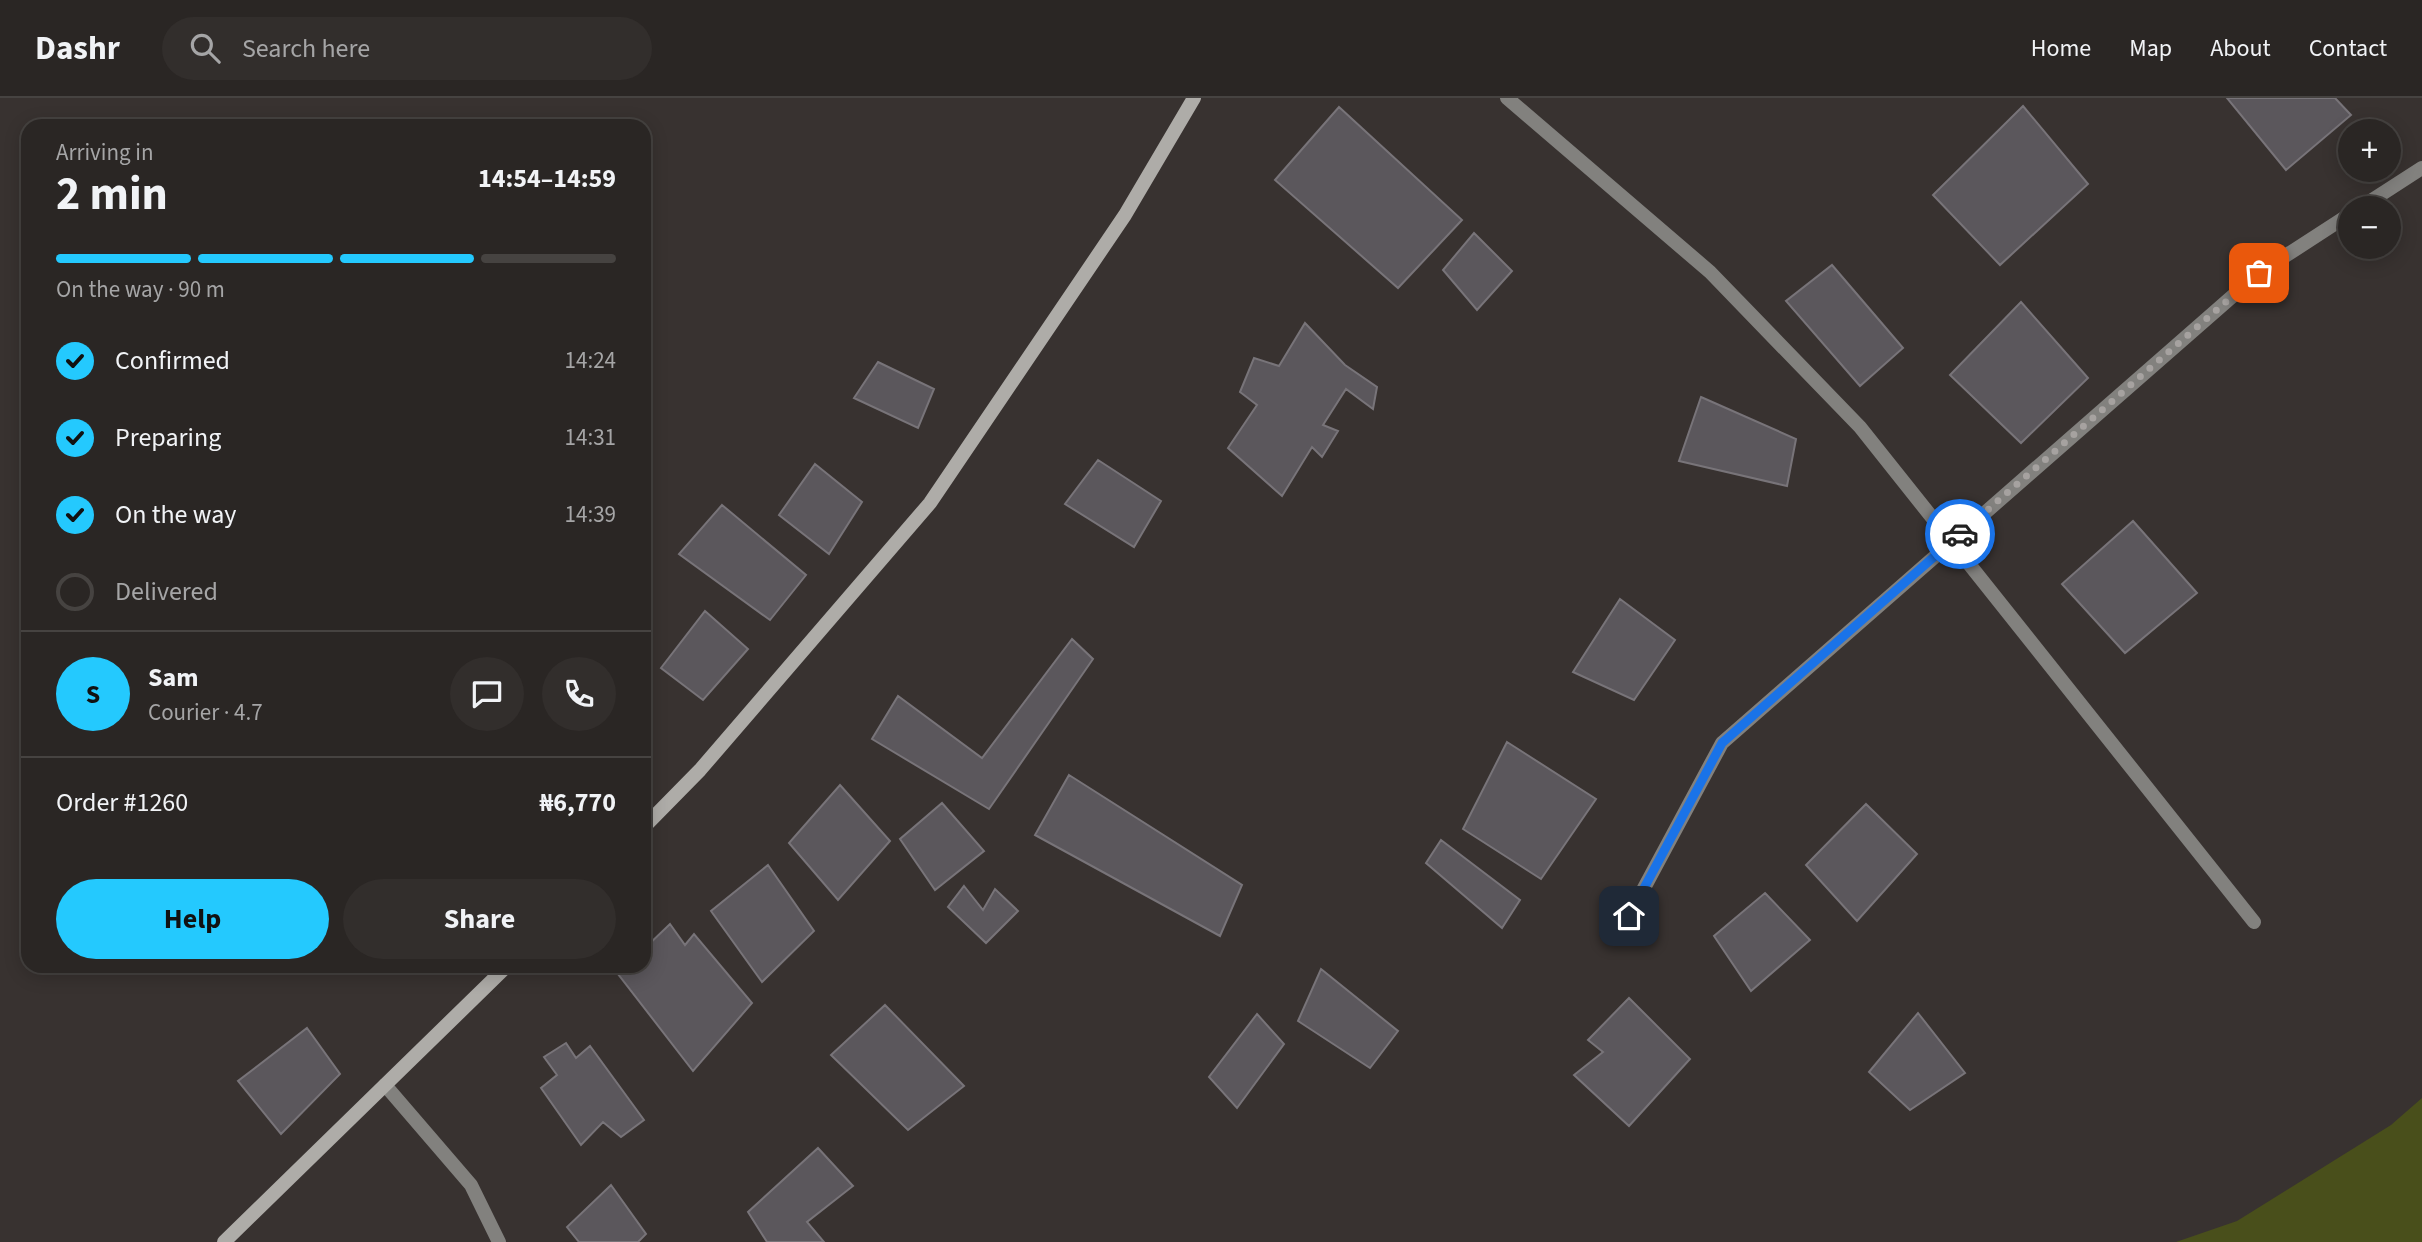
<!DOCTYPE html>
<meta charset="utf-8">
<style>
body{margin:0;font-family:"Source Sans 3",sans-serif;background:#322e2c;color:#f1f3f6;height:100vh;display:flex;flex-direction:column;font-size:26px;white-space:nowrap}
*{box-sizing:border-box;margin:0}
p{font-size:23px;color:#a5a5a6}
.icon{flex:none;width:38px;height:38px;fill:none;stroke:currentColor;stroke-width:2;stroke-linecap:round;stroke-linejoin:round}
.map{position:relative;flex:1;overflow:hidden}
.panel{position:absolute;left:21px;top:21px;width:630px;height:854px;display:flex;flex-direction:column;background:#2a2624;border-radius:21px;box-shadow:0 4px 18px #0003,0 0 0 2px #464341}
.panel>*{flex:none}
.tools{position:absolute;left:2338px;top:21px;display:grid;gap:14px}
.tools a{display:grid;place-items:center;width:63px;height:63px;border-radius:50%;background:#2a2624;box-shadow:0 4px 18px #0003,0 0 0 2px #464341;font-size:35px}
.pin{position:absolute;display:grid;place-items:center;width:60px;height:60px;color:#fff;margin:-30px;border-radius:14px;box-shadow:0 4px 10px #0006}
.courier{position:absolute;display:grid;place-items:center;width:70px;height:70px;margin:-35px;border:5px solid #1a73e8;border-radius:50%;background:#fff;color:#222;box-shadow:0 2px 9px #0007}
.headline em{font-style:normal;font-weight:700}
.headline div{display:flex;flex-direction:column-reverse}
.headline{display:flex;align-items:center;justify-content:space-between;height:119px;padding:0 35px}
h1{font-size:46px;font-weight:700;line-height:52px}
.bar{display:grid;grid-template-columns:repeat(4,1fr);gap:10px 7px;align-content:center;height:84px;padding:0 35px}
.bar i{height:9px;border-radius:5px;background:#464341}
.bar .selected{background:#24c9fe}
.bar p{grid-column:span 4}
.line{display:flex;align-items:center;gap:18px;padding:0 35px;border-top:2px solid #464341}
.line div{flex:1}
.round{display:grid;place-items:center;flex:none;width:74px;height:74px;border-radius:37px;background:#322e2c}
ol{padding:0 35px;list-style:none}
li{display:flex;align-items:center;gap:21px;height:77px}
li p{margin-inline-start:auto}
li .icon{padding:7px;border-radius:50%;background:#24c9fe;color:#111;stroke-width:4}
li:last-child{color:#a5a5a6}
li i{width:38px;height:38px;border:4px solid #464341;border-radius:50%}
.action{display:flex;gap:14px;margin-top:auto;padding:14px 35px}
.action a{flex:1;height:80px;border-radius:42px;background:#24c9fe;color:#111;font-size:28px;font-weight:700;line-height:80px;text-align:center}
.action a+a{background:#322e2c;color:#f1f3f6}
header{display:flex;align-items:center;gap:42px;box-sizing:border-box;height:98px;padding:0 35px;background:#2a2624;border-bottom:2px solid #464341}
header strong{font-size:33px}
nav{display:flex;gap:38px;margin-inline-start:auto;font-size:24px}
.search{width:490px;height:63px;background:#322e2c;display:flex;align-items:center;gap:18px;box-sizing:border-box;padding:0 24px;border-radius:38px;color:#a5a5a6;font-size:26px}
.map>svg:first-child{display:block}
.green{fill:#494f1b}
.building{fill:#5b575c;stroke:#787479;stroke-width:2}
.lines{fill:none;stroke-linecap:round;stroke-linejoin:round}
.minor{stroke:#82817e;stroke-width:14}
.secondary{stroke:#aeaca8;stroke-width:14}
.done{stroke:#a6a2a0;stroke-width:7;stroke-dasharray:0 12.6}
.route{stroke:#1a73e8;stroke-width:9}
</style>
<header>
<strong>Dashr</strong>
<div class="search"><svg class="icon" aria-label="search" viewBox="0 0 24 24"><circle cx="10" cy="10" r="6"/><path d="M15 15l6 6"/></svg>Search here</div>
<nav><a>Home</a><a>Map</a><a>About</a><a>Contact</a></nav>
</header>
<div class="map">
<svg width="2422" height="1144" viewBox="0 0 2422 1144">
<rect width="100%" height="100%" fill="#383230"/>
<!-- green -->
<path class="green" d="M2422 1000V1144H2176L2237 1123 2391 1027Z"/>
<!-- building -->
<path class="building" d="M2227 0H2335L2351 17 2286 72Z
M2023 8 2088 86 2000 167 1933 97Z
M1339 9 1462 122 1398 190 1275 82Z
M1474 135 1512 173 1477 212 1443 172Z
M1832 167 1903 250 1860 288 1786 203Z
M2021 204 2088 280 2021 345 1950 277Z
M1305 225 1345 267 1377 289 1373 311 1346 291 1323 327 1338 333 1322 359 1312 349 1282 398 1228 350 1257 307 1240 294 1254 260 1279 268Z
M878 264 934 291 918 330 854 300Z
M1701 299 1796 341 1787 388 1679 363Z
M1098 362 1161 403 1134 449 1065 406Z
M815 366 862 404 829 456 779 417Z
M722 407 806 477 770 522 679 456Z
M2133 423 2197 495 2125 555 2062 486Z
M1620 501 1675 542 1634 602 1573 574Z
M705 513 748 551 703 602 661 570Z
M1072 541 1093 561 989 711 872 641 898 598 982 660Z
M1507 644 1596 701 1541 781 1463 731Z
M1069 677 1242 787 1220 838 1035 737Z
M840 687 890 743 838 802 789 745Z
M942 705 984 753 935 792 900 741Z
M1866 706 1917 756 1857 823 1806 767Z
M1441 742 1520 802 1502 830 1426 765Z
M768 767 814 833 762 884 711 813Z
M964 788 983 812 995 791 1018 813 986 845 948 809Z
M1765 795 1810 842 1751 893 1714 838Z
M670 826 685 847 694 836 752 905 693 973 618 876 626 868H644V851Z
M1321 871 1398 933 1370 970 1298 923Z
M1629 900 1690 961 1629 1028 1574 977 1603 954 1588 942Z
M885 907 964 988 908 1032 831 957Z
M1918 915 1965 975 1910 1012 1869 974Z
M1257 916 1284 946 1237 1010 1209 979Z
M307 930 340 976 281 1036 238 983Z
M566 945 576 960 590 948 644 1022 621 1039 603 1024 581 1047 541 990 557 977 544 959Z
M818 1050 853 1088 807 1124 824 1144H767L748 1114Z
M611 1087 646 1136 638 1144H579L567 1129Z"/>
<g class="lines">
<!-- minor -->
<path class="minor" d="M1507 0 1710 174 1860 329 2254 824
M2360 110 2422 70
M1629 818 1722 645 2259 175 2350 116
M385 987 471 1087 499 1144"/>
<!-- secondary -->
<path class="secondary" d="M644 729 700 672 930 405 1125 117 1194 0
M224 1144 507 868"/>
</g>
<g class="lines">
<!-- done -->
<path class="done" d="M1960 436 2259 175"/>
<!-- route -->
<path class="route" d="M1629 818 1722 645 1960 436"/>
</g>
</svg>
<div class="tools">
<a>+</a>
<a>−</a>
</div>
<div class="pin" style="left:2259px;top:175px;background:#ea580c"><svg class="icon" aria-label="bag" viewBox="0 0 24 24"><path d="M5 8h14l-1 12H6zM9 8a3 3 0 0 1 6 0"/></svg></div>
<div class="pin" style="left:1629px;top:818px;background:#1f2937"><svg class="icon" aria-label="home" viewBox="0 0 24 24"><path d="M3 11l9-7 9 7M6 9v11h12V9"/></svg></div>
<div class="courier" style="left:1960px;top:436px"><svg class="icon" aria-label="car" viewBox="0 0 24 24"><path d="M5 17H2v-5l4-1 3-4h7l3 4 3 1v5h-3M9 17h6M6 11h13"/><circle cx="7" cy="17" r="2"/><circle cx="17" cy="17" r="2"/></svg></div>
<section class="panel">
<div class="headline"><div><h1>2 min</h1><p>Arriving in</p></div><em>14:54–14:59</em></div>
<div class="bar"><i class="selected"></i><i class="selected"></i><i class="selected"></i><i></i><p>On the way · 90 m</p></div>
<ol>
<li><svg class="icon" aria-label="check" viewBox="0 0 24 24"><path d="M5 12l5 5 9-10"/></svg>Confirmed<p>14:24</p></li>
<li><svg class="icon" aria-label="check" viewBox="0 0 24 24"><path d="M5 12l5 5 9-10"/></svg>Preparing<p>14:31</p></li>
<li><svg class="icon" aria-label="check" viewBox="0 0 24 24"><path d="M5 12l5 5 9-10"/></svg>On the way<p>14:39</p></li>
<li><i></i>Delivered</li>
</ol>
<div class="line" style="height:126px"><b class="round" style="background:#24c9fe;color:#111">S</b><div><b>Sam</b><p>Courier · 4.7</p></div><a class="round"><svg class="icon" aria-label="chat" viewBox="0 0 24 24"><path d="M4 5h16v11H9l-5 4z"/></svg></a><a class="round"><svg class="icon" aria-label="phone" viewBox="0 0 24 24"><path d="M5 4h4l2 5-3 2q2 4 5 5l2-3 5 2v4C11 20 4 13 5 4z"/></svg></a></div>
<div class="line" style="height:91px"><div>Order #1260</div><b>₦6,770</b></div>
<div class="action"><a>Help</a><a>Share</a></div>
</section>
</div>
